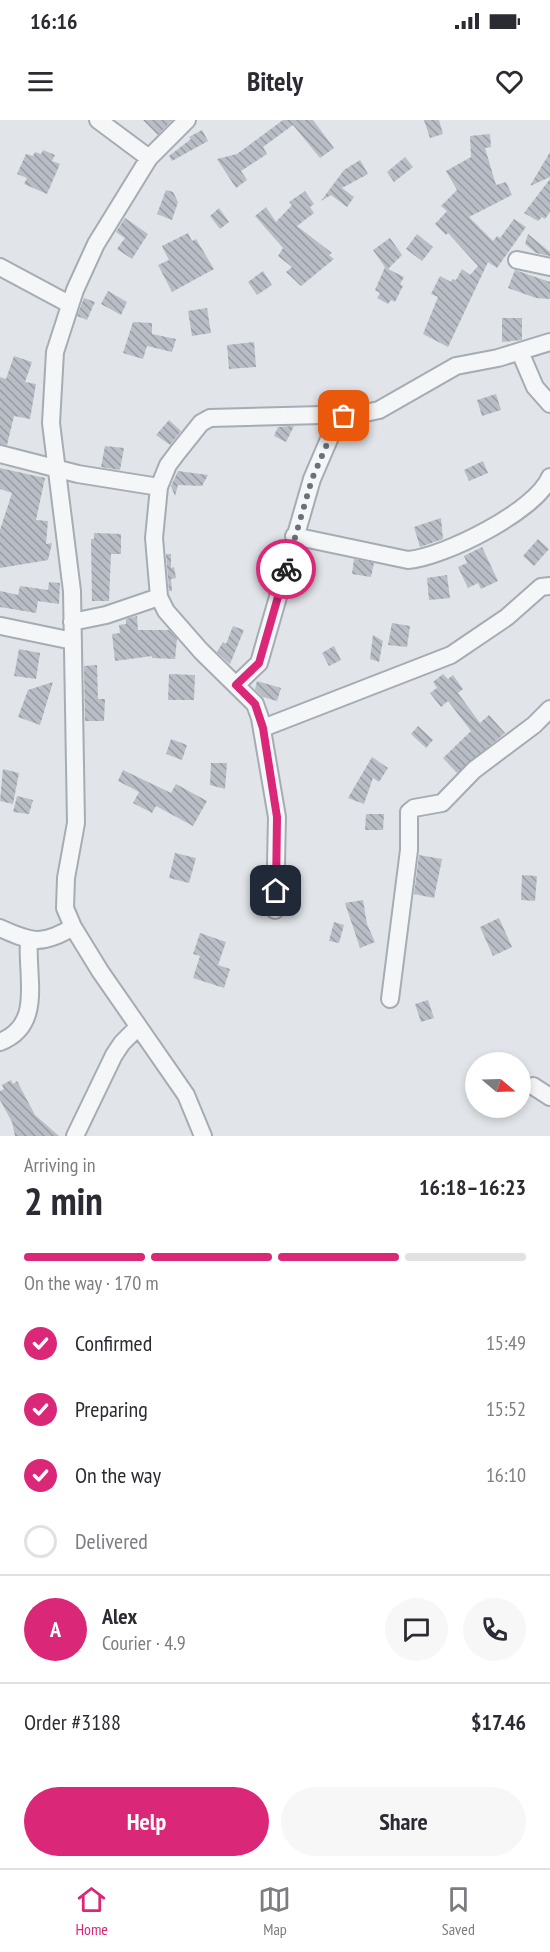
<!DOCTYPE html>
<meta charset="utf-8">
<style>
body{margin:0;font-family:"PT Sans Narrow",sans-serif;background:#f7f7f7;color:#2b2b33;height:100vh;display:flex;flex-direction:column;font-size:22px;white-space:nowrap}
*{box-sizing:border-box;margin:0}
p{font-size:20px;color:#7c7c81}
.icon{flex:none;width:33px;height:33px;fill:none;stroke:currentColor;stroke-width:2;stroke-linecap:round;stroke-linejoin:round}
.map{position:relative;height:1016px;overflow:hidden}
.panel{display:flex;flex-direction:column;background:#fff;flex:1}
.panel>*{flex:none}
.needle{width:39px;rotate:109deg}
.fabs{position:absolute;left:465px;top:932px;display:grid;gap:12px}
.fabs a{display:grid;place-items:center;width:66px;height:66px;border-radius:50%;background:#fff;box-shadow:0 3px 9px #0003;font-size:30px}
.pin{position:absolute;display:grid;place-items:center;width:51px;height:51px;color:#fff;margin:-26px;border-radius:12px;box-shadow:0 3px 9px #0006}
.courier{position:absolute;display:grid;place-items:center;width:60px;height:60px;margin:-30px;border:4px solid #db2777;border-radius:50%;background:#fff;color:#222;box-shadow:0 2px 8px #0007}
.headline em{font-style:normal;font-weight:700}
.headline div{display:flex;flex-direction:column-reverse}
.headline{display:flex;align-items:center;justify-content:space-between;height:102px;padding:0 24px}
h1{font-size:39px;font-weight:700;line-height:45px}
.bar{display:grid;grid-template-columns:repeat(4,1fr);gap:9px 6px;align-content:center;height:72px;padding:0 24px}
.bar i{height:8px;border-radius:4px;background:#e1e1e2}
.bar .current{background:#db2777}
.bar p{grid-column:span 4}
.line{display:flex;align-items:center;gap:15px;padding:0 24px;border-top:2px solid #e1e1e2}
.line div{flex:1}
.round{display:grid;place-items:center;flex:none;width:63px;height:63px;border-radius:32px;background:#f7f7f7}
ol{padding:0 24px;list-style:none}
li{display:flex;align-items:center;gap:18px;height:66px}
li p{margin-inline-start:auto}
li .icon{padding:6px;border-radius:50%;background:#db2777;color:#fff;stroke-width:4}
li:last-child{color:#7c7c81}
li i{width:33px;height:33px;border:3px solid #e1e1e2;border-radius:50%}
.button{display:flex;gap:12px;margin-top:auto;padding:12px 24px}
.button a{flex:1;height:69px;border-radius:36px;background:#db2777;color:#fff;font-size:24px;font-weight:700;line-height:69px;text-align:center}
.button a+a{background:#f7f7f7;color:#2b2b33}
.status{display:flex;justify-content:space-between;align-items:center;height:42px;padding:0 30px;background:#fff;direction:ltr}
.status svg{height:16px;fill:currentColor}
header{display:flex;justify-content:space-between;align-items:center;height:78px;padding:0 24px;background:#fff;font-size:27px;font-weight:700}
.tab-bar{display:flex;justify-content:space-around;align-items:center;height:84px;border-top:2px solid #e1e1e2;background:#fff;font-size:16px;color:#7c7c81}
.tab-bar a{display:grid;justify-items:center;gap:3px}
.tab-bar .current{color:#db2777}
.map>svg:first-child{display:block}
.building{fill:url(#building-back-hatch)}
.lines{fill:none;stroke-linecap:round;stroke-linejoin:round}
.street-casing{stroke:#a6acb3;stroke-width:20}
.street{stroke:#f4f6f8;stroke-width:16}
.done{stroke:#6a717c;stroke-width:6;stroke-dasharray:0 10.8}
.route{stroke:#db2777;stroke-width:8}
</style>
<div class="status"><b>16:16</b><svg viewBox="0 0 49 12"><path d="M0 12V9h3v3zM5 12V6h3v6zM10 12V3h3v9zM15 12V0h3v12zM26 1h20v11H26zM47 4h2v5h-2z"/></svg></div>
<header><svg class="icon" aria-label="menu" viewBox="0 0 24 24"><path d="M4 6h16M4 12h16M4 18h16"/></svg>Bitely<svg class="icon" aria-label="heart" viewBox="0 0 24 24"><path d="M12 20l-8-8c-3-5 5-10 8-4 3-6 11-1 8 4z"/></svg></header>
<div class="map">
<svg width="550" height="1016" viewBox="0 0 550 1016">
<defs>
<pattern id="building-back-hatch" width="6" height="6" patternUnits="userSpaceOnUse" patternTransform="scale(1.5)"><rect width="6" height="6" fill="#b9bec6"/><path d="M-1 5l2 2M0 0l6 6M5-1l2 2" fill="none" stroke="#979ba2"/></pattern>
</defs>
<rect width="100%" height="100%" fill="#e1e5e9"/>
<!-- building -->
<path class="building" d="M143 0H172L158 15Z
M283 0H313L334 28 320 38 293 5 263 27 267 34 241 51 247 60 236 68 217 39 237 34Z
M424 0H439L443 14 430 18Z
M202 10 208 21 172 41 169 36 191 19 189 17Z
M490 14 491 27 485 28 496 65 506 62 512 75 469 97 493 121 497 116 500 118 514 99 526 107 497 148 488 142 448 227 423 214 438 177 431 174 440 156 451 162 452 159 456 160 462 149 470 155 478 146 448 113 446 115 435 104 447 91 441 86 457 70 446 51 471 37 470 16Z
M43 30 55 35 52 41 60 44 47 74 24 64 27 58 17 54 26 34 33 36 35 32 41 34Z
M550 32V57L530 66Z
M405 37 413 47 394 62 387 52Z
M360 40 368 54 342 68 354 77 347 87 331 75 321 81 344 50Z
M550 59V92L545 99 542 97 538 101 524 93Z
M166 70 173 72 178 82 172 100 157 94Z
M305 71 314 84 310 87 314 93 297 106 332 133 329 135 334 139 301 166 286 152 292 147 278 136 283 128 255 96 266 87 276 102 292 85 289 82Z
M219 88 229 102 220 109 210 96Z
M125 98 148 114 132 139 117 129 125 118 116 112Z
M188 113 192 121 196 119 214 149 172 172 158 145 169 140 162 126Z
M417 114 433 127 422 141 406 129Z
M528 114 550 132V136L536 133 525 124Z
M390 118 402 135 388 149 404 157 400 164 403 166 395 182 391 180 388 184 377 178 380 173 375 170 385 147 373 130Z
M515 150 550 162V179L536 178 508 168Z
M263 151 272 165 257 175 248 162Z
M108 171 127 182 121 195 101 184Z
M84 178 95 182 87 200 77 196Z
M207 188 211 213 192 216 188 191Z
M502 198H522V220L502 222Z
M133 202 152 203V214L176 219 172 232 147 226 143 239 123 233Z
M254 222 256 247 229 249 227 225Z
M14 236 32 242 25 262 36 264 30 299 14 296 7 325 0 324V257L6 259Z
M496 274 501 290 482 296 477 280Z
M169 300 181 311 170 325 156 315Z
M294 306 286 322 274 316 278 307Z
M105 326 124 328 120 350 101 347Z
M483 341 488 353 469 361 464 350Z
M0 348 45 358 36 400 48 401 46 424 52 423 48 440 0 448V410L12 373 0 369Z
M178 351 208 355 202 366 178 365 175 376 171 366Z
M441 398 443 419 420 427 414 407Z
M94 413 121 414V434H111L109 481H92L91 419H94Z
M538 419 549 429 534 446 523 436Z
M482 427 498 461 481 469 478 463 468 468 458 447 467 443 464 436Z
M166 434H171V448L174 447 176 458 171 459 172 471H169Z
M354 439 374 443 371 457 352 454Z
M447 455 450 478 429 480 427 458Z
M49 462 60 463 59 484 38 481 36 493 0 487V471L18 475 20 466 48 470Z
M137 496 138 510H169L177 519 175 539 152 538V536L115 541 112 514 120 513 119 505 126 504V499Z
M392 503 410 506 407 527 388 525Z
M233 506 244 510 230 544 217 532 223 522 226 524Z
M373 515 383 521 379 542 370 539Z
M334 526 341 540 329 546 322 533Z
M19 529 40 533 36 559 14 556Z
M97 545 98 579H105L104 601H85L84 546Z
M169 554 195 555 194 580H168Z
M443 554 448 559 453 555 463 569 458 573 480 603 489 595 505 613 457 653 443 638 471 611 448 581 441 587 430 573 437 568 433 562Z
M257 561 281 568 277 581 263 577 255 569Z
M53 562 40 605 18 597 28 570Z
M418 606 433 620 426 628 411 614Z
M171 619 187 625 182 640 166 634Z
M372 637 388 648 379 662 373 658 364 684 348 678Z
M211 643H227L225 669 210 665Z
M3 649 19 653 13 684 0 681Z
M123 650 171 673 176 664 207 681 193 706 156 686 152 693 133 683 139 672 118 661Z
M17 676 33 680 29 694 13 692Z
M366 694H384L383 710H365Z
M175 733 196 738 189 763 169 758Z
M419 735 442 739 434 778 414 774Z
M522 755 537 756 535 781 521 780Z
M363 780 367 804 375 822 360 828 345 783Z
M499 798 512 827 493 836 480 807Z
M334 802 344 805 339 823 329 821Z
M200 813 226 822 218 845 230 849 224 868 193 858 200 836 193 834Z
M428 880 434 898 421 902 415 884Z
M11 960 13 964 17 961 35 995 59 1016H15L12 1002 0 980V971L4 969 2 965Z"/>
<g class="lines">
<defs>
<path id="street" d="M98 0 149 38
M187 0 149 38 96 124 75 170 55 232 51 303 72 471 76 703 66 758 65 788 73 807 100 851 186 975 203 1016
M517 140 550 147
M0 147 69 184
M520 232 535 267 550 284
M0 334 78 354 159 367
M294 416 408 440C444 437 536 391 550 357
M72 502 106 495 159 477
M1 506 73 521
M236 565 259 543 312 359 339 296
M263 608 451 535 507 497 541 467 550 466
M275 790 277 697 260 598 255 584 201 531 166 491 159 477 154 418 159 367 168 345 177 333 201 303 210 298 361 294 379 290 456 246 498 238 550 222
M0 808C31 822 42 826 73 807
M390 879 409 730V692L414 688 442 683 474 650 534 605 550 589
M0 922C44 905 26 857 29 820
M533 966 550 977
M75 1016 114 935 122 923 138 907"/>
</defs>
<!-- street casing -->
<use href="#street" class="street-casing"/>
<!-- street -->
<use href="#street" class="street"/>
</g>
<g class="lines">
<!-- done -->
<path class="done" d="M286 449 312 359 339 296H344"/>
<!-- route -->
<path class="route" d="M276 771 277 697 263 608 255 584 236 565 259 543 286 449"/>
</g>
</svg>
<div class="fabs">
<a><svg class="needle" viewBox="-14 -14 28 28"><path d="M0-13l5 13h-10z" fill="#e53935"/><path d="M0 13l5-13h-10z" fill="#7c7c81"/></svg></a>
</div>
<div class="pin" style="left:344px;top:296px;background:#ea580c"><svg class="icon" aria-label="bag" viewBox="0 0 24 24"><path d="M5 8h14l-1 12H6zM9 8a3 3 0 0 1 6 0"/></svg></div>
<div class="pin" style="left:276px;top:771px;background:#1f2937"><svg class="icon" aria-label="home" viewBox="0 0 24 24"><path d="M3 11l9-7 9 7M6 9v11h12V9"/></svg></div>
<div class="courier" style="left:286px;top:449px"><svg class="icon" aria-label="bike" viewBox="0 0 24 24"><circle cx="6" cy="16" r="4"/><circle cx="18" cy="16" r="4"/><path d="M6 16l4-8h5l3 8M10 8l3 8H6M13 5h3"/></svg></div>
</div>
<section class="panel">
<div class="headline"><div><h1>2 min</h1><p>Arriving in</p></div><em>16:18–16:23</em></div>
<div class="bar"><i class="current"></i><i class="current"></i><i class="current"></i><i></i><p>On the way · 170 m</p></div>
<ol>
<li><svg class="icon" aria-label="check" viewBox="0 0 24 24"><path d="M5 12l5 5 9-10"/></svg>Confirmed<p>15:49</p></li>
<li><svg class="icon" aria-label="check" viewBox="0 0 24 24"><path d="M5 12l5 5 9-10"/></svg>Preparing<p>15:52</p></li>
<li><svg class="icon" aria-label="check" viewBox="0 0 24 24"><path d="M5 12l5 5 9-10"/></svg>On the way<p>16:10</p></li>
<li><i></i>Delivered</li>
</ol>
<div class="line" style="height:108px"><b class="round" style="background:#db2777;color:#fff">A</b><div><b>Alex</b><p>Courier · 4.9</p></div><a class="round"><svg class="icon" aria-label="chat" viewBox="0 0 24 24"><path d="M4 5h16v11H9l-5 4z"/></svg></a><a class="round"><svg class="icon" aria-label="phone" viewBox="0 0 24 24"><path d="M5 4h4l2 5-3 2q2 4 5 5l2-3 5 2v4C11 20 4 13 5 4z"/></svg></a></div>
<div class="line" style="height:78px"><div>Order #3188</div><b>$17.46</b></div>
<div class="button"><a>Help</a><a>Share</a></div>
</section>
<nav class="tab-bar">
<a class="current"><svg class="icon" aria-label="home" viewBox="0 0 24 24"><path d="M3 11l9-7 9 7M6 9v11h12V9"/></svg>Home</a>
<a><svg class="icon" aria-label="map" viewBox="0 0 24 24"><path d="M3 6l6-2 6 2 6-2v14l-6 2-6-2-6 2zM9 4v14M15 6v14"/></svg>Map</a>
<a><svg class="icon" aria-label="saved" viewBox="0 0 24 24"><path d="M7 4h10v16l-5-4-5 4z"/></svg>Saved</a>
</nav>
